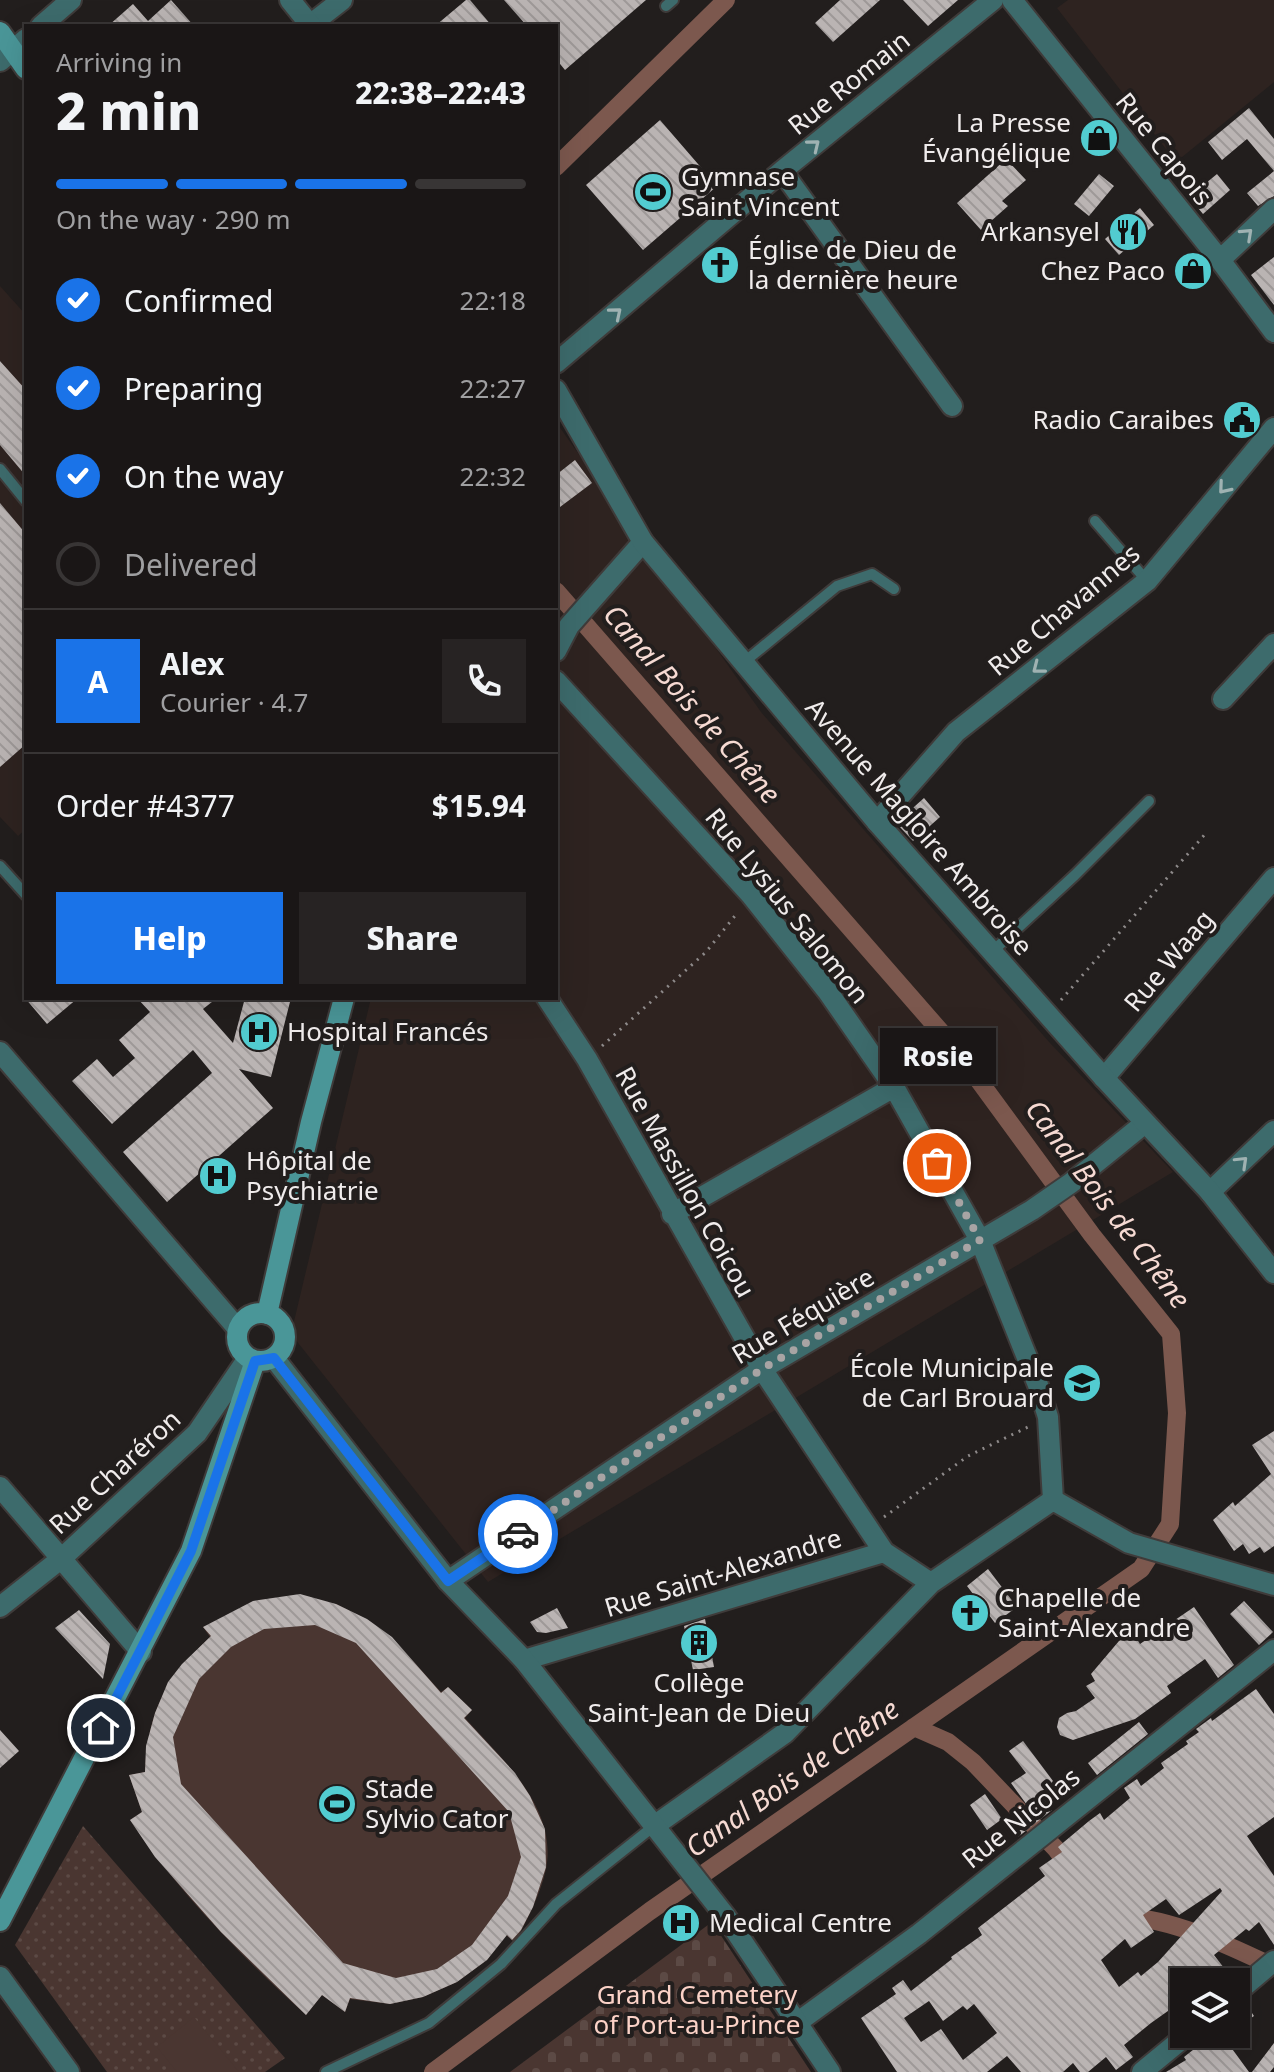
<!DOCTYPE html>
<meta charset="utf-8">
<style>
body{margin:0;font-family:"Noto Sans",sans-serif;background:#272323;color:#f1f3f6;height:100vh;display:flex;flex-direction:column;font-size:30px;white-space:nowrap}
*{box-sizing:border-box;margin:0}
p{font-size:26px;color:#9f9fa1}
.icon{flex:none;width:44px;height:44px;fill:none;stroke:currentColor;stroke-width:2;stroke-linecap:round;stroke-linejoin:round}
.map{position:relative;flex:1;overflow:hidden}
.sheet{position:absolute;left:24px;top:24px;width:534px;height:976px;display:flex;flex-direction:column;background:#1a1616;border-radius:0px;box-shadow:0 8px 32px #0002,0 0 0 2px #383535}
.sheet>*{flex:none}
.controls{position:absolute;left:1170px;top:1968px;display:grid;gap:16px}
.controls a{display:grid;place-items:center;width:80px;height:80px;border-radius:0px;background:#1a1616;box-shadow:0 8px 32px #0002,0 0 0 2px #383535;font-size:40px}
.pin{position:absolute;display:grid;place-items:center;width:68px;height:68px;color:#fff;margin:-34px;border:4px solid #fff;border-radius:50%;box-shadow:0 2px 8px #0007}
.courier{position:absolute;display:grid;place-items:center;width:80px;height:80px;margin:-40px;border:6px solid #1a73e8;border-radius:50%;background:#fff;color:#222;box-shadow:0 2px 10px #0007}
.bubble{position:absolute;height:56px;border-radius:0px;background:#1a1616;box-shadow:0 8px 32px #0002,0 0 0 2px #383535;font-size:26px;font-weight:800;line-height:56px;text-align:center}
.headline em{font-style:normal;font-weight:800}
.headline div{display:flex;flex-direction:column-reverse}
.headline{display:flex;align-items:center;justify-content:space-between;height:136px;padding:0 32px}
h1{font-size:52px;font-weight:800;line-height:60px}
.bar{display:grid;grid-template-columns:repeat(4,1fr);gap:12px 8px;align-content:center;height:96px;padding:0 32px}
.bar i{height:10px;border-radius:6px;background:#383535}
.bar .active{background:#1a73e8}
.bar p{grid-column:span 4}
.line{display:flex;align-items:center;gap:20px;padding:0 32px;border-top:2px solid #383535}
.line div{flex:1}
.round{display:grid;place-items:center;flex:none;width:84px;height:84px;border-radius:0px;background:#272323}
ol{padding:0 32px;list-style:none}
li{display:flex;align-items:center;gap:24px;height:88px}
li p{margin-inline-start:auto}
li .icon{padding:8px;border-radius:50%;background:#1a73e8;color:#fff;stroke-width:4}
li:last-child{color:#9f9fa1}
li i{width:44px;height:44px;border:4px solid #383535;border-radius:50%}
.cta{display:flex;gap:16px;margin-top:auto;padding:16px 32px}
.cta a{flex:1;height:92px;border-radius:0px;background:#1a73e8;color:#fff;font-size:32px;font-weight:800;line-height:92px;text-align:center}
.cta a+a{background:#272323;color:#f1f3f6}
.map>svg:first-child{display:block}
.built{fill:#2e2320}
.grass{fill:url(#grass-dots)}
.cemetery{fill:url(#cemetery-stones)}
.pitch{fill:#4a3631}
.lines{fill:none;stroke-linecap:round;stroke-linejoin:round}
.canal{stroke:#7c584e;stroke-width:18}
.building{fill:url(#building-back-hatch);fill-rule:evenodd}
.service-casing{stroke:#3f3b3a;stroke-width:14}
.minor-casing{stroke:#3f3b3a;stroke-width:24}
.tertiary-casing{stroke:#3f3b3a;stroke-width:24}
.secondary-casing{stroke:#3f3b3a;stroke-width:24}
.path{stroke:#8e8a8a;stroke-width:3;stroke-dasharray:2 6;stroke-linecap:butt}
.service{stroke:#3d6b6c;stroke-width:10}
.minor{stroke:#3d6b6c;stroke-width:20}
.tertiary{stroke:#3d6b6c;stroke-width:20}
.secondary{stroke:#4a9698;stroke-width:20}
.oneway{stroke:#9fb2b2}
.done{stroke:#a8a4a4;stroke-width:8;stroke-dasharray:0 14.4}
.route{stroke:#1a73e8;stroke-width:10}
.labels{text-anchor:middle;stroke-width:8;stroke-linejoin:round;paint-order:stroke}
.street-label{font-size:26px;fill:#f0ecec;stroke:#221e1d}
.poi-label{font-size:26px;fill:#f0ecec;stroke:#221e1d;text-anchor:start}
.park-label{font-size:26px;fill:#fbd2c7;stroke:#221e1d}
.water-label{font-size:28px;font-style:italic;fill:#f6dad3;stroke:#221e1d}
</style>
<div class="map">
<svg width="1274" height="2072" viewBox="0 0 1274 2072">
<defs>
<pattern id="grass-dots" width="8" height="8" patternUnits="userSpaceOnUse" patternTransform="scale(2)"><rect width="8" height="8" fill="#4a3631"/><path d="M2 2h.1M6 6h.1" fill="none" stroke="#5c4a45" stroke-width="1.8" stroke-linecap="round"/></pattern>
<pattern id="cemetery-stones" width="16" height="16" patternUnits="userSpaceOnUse" patternTransform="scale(2)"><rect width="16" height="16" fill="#4a3631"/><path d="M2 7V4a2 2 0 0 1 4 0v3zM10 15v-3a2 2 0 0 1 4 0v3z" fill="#5c4a45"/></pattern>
<pattern id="building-back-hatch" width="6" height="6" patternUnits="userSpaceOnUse" patternTransform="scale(2)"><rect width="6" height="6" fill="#bab4b3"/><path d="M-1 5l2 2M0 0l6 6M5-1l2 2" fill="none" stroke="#9e9998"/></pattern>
</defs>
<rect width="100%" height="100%" fill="#221e1d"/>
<!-- built -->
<path class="built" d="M1068 0H1274V82L1176 162 1057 8Z
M0 286 26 315V829L18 836 0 817Z
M556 422 761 712 1050 1043 1173 1172 488 1582 291 1334 371 998H556Z"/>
<!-- grass -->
<path class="grass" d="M83 1826 285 2058 265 2072H107L15 1945Z"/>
<!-- cemetery -->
<path class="cemetery" d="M712 1922 811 2072H510Z"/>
<!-- pitch -->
<path class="pitch" d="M336 1604C387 1628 404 1651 441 1692L448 1687 472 1710 465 1718C502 1759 558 1808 546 1869 540 1896 527 1919 515 1943L506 1935 487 1960 457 1982 423 1997 390 2004 350 1999 345 2012 322 1995 306 2015C241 1956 179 1893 130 1820L142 1812 129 1775 145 1772C148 1709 166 1679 210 1637L203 1627Z
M194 2017 239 2072H177L157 2047Z"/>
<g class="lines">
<!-- canal -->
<path class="canal" d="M556 167 726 0
M914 1727 948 1742 973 1762 1056 1849 1074 1874
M1122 1916C1173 1919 1228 1945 1274 1967
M433 2072 650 1911 1141 1569 1170 1524 1177 1413 1171 1334 1092 1235 955 1048 556 591"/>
</g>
<!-- building -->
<path class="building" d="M171 0 194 26H108L133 4 148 21Z
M466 0H470L492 26H435Z
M504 0H646L565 70 556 59V26H527Z
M840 0H880L833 42 815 23Z
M903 0H958L928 26Z
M1249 108 1274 139V171L1247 139 1222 160 1208 142Z
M660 120 717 186 643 250 586 185Z
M1006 159 1026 180 1002 201 1008 206 981 230 957 203Z
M1274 171V196L1258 206 1247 193Z
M1099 174 1114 186 1089 216 1074 204Z
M1217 174 1230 190 1203 214 1189 197Z
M1140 208 1154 225 1119 255 1105 239Z
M1274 257V305L1251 275Z
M0 361 26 390V476L0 445Z
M575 460 592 483 556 510V475Z
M0 503 26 534V744L0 767Z
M924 798 940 817 913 841 896 823Z
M25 998H78L47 1024Z
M137 998H217L203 1009 233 1043 245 998H291L271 1077 239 1069 273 1108 167 1202 123 1152 212 1073 193 1050 112 1124 72 1081 97 1059 113 1077 135 1058 119 1040 150 1012Z
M1274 1431V1546L1264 1553 1260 1547 1249 1554 1243 1544 1234 1551 1213 1520 1233 1502 1235 1506 1271 1474 1252 1445Z
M988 1569 1017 1607 995 1623 967 1586Z
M300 1594 336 1604 367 1619 392 1637 441 1693 448 1687 472 1710 464 1718 515 1773 530 1796 545 1829 546 1867 533 1907 521 1930 512 1940 507 1935 487 1960 457 1982 423 1997 390 2004 350 1998 345 2012 322 1995 306 2015 221 1932 155 1857 130 1820 142 1812 129 1775 145 1772 146 1746 155 1713 168 1682 182 1664 211 1636 203 1627 253 1601ZM315 1625 356 1643 509 1812 521 1857 508 1896 472 1945 437 1969 396 1978 343 1963 181 1784 173 1737 199 1679 231 1647 264 1629Z
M1244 1601 1273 1632 1259 1645 1230 1614Z
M1194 1607 1234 1665 1218 1678 1205 1659 1167 1686 1171 1693 1135 1719 1073 1740 1060 1735 1057 1727 1059 1718 1067 1713 1076 1711 1095 1698 1086 1686 1095 1681 1091 1674 1130 1628 1140 1644Z
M557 1608 568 1628 546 1633 537 1632 530 1622Z
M79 1610 110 1644 103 1679 55 1628Z
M705 1619 714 1667 693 1670 684 1626Z
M1256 1689 1274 1714V1817L1247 1836 1274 1876V1945L1259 1922 1249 1931 1246 1929 1214 1955 1224 1968 1207 1982H1184V2018L1175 2006 1151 2023 1124 2045 1133 2057 1116 2070 1106 2057 1088 2072H1080L1073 2063 1063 2072H1021L1007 2056 987 2072H897L861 2018 896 1994 892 1988 903 1980 911 1991 952 1959 951 1957 982 1935 978 1928 1045 1876 1039 1868 1062 1852 1058 1847 1089 1821 1100 1813 1104 1820 1130 1798 1124 1788 1137 1779 1141 1786 1164 1768 1161 1763 1188 1744 1186 1741 1199 1732 1196 1729 1211 1718 1212 1721ZM1220 1888 1222 1891 1158 1962 1141 1976 1138 1972 1119 1987 1101 1960 1125 1939 1131 1948 1154 1932 1143 1915 1166 1899 1179 1915ZM929 2001 943 2021 963 2006 967 2010 974 2004 997 2033 963 2060 941 2029 921 2042 904 2018Z
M1139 1722 1148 1734 1097 1775 1088 1763Z
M0 1730 19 1751 0 1768Z
M1023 1741 1059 1789 1044 1800 1052 1810 1018 1837 1006 1822 1027 1805 1011 1783 1026 1773 1009 1751Z
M985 1794 1002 1819 987 1830 970 1805Z
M1246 2004 1254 2016 1236 2028V2011Z
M1222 2035 1249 2072H1166L1186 2060 1184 2057 1198 2046 1202 2050Z
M1274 2043V2067L1270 2072H1252Z"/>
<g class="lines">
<defs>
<path id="service" d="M666 6 673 0
M0 469 26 501
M1095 521 1147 581
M743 663 837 586 872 574 894 589
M0 866 26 895
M993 951 1075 875 1149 801
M326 2072 429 2023 501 1964 556 1904 654 1826"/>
<path id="minor" d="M310 25 342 0
M41 26 71 0
M0 61 26 39
M782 171 952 406
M556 363 782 171 993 0
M556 651 569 626 643 542
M556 681 751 895 828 992 894 1087 980 1240 1038 1385 1048 1417 1053 1500
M1223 699 1274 644
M877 822 956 732 1147 581 1274 428
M547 998 587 1059 762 1369 884 1552
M1104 1078 1274 878
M1210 1192 1274 1131
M672 1214 894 1087
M0 1487 141 1652
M448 1581 762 1369 1032 1210 1071 1183 1145 1123
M0 1607 62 1558 197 1433 248 1358
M524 1660 884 1552 931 1583
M654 1826 785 1733 931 1583 1053 1500 1129 1543 1274 1585
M0 1977 69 2072
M1236 1993 1274 1961
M798 2022 919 1934 1274 1650
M1142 2072 1188 2034"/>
<path id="tertiary" d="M290 0 311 26
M1012 0 1220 260 1274 332
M1220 260 1274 209
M556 390 643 542 877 822 1104 1078 1210 1192 1274 1273
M0 1052 238 1329
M274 1358 448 1581 524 1660 726 1917 830 2072"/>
<path id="secondary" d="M0 32 26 69
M237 1337a24 24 0 1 1 48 0a24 24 0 1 1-48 0Z
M267 1314 311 1122 344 998
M0 1921 191 1551 255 1361"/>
</defs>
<!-- service casing -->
<use href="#service" class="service-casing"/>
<!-- minor casing -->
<use href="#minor" class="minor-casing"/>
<!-- tertiary casing -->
<use href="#tertiary" class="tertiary-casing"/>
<!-- secondary casing -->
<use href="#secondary" class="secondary-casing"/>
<!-- path -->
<path class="path" d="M1061 1000 1206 833
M602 1046 706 952 738 912
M884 1517 968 1456 1030 1426"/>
<!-- service -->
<use href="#service" class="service"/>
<!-- minor -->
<use href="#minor" class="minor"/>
<!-- tertiary -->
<use href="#tertiary" class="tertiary"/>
<!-- secondary -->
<use href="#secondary" class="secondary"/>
</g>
<!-- one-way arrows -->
<defs><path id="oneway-chevron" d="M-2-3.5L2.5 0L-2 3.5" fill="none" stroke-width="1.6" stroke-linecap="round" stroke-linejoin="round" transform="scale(2)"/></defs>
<g class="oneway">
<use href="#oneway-chevron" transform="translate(814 145) rotate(-39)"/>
<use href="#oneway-chevron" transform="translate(1247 234) rotate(-43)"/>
<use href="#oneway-chevron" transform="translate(616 313) rotate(-40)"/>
<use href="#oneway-chevron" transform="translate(1224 488) rotate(130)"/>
<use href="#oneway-chevron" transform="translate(1038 668) rotate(142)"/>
<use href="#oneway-chevron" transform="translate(1242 1162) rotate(-44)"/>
</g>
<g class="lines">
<!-- done -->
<path class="done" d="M518 1534 762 1369 980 1240 937 1163"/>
<!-- route -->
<path class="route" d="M101 1728 191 1551 255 1361 274 1358 448 1581 518 1534"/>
</g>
<!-- icons -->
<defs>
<symbol id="shop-disc" viewBox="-11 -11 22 22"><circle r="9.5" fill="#52ccd0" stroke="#221e1d"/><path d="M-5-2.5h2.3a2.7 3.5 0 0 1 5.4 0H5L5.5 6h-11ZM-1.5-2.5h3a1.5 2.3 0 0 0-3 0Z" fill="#111"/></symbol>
<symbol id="stadium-disc" viewBox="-11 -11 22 22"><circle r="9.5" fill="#52ccd0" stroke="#221e1d"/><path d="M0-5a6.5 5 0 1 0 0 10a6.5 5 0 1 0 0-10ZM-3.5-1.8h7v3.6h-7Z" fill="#111"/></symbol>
<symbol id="restaurant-disc" viewBox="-11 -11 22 22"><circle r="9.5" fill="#52ccd0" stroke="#221e1d"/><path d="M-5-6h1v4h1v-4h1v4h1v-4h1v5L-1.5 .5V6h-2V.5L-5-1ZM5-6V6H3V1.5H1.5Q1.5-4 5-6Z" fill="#111"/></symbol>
<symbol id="church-disc" viewBox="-11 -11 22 22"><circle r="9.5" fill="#52ccd0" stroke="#221e1d"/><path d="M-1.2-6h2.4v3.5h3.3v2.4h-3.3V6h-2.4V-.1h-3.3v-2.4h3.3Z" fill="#111"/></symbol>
<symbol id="civic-disc" viewBox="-11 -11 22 22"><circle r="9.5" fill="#52ccd0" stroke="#221e1d"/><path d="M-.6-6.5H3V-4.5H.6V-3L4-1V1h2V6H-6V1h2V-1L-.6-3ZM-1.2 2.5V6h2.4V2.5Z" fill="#111"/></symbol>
<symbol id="hospital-disc" viewBox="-11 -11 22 22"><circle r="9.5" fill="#52ccd0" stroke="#221e1d"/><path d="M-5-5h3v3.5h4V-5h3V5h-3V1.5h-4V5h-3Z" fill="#111"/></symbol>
<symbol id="school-disc" viewBox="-11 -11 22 22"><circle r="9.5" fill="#52ccd0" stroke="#221e1d"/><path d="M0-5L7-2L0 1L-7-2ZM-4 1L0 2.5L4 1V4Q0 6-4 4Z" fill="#111"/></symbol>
<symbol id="building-disc" viewBox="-11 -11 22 22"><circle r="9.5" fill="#52ccd0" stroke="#221e1d"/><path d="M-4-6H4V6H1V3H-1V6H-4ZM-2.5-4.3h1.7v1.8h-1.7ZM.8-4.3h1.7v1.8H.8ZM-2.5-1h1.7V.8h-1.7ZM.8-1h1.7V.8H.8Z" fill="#111"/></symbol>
</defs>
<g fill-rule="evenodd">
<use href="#shop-disc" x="1077" y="116" width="44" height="44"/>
<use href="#stadium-disc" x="631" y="170" width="44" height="44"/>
<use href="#restaurant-disc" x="1106" y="210" width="44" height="44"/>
<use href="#church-disc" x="698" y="243" width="44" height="44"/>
<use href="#shop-disc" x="1171" y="249" width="44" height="44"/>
<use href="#civic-disc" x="1220" y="398" width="44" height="44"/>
<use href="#hospital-disc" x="237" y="1010" width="44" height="44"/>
<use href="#hospital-disc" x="196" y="1154" width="44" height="44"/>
<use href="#school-disc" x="1060" y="1361" width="44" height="44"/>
<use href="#church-disc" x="948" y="1591" width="44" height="44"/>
<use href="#building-disc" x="677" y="1621" width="44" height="44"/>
<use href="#stadium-disc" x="315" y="1782" width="44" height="44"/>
<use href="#hospital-disc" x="659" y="1901" width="44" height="44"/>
</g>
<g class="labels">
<!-- street labels -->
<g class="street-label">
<text transform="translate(849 83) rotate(-39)" y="9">Rue Romain</text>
<text transform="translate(1164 149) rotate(51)" y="9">Rue Capois</text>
<text transform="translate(1064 610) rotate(-40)" y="9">Rue Chavannes</text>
<text transform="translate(919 827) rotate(49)" y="9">Avenue Magloire Ambroise</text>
<text transform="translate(787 906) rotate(51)" y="9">Rue Lysius Salomon</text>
<text transform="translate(1169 961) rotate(-50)" y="9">Rue Waag</text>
<text transform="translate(685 1182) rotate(61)" y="9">Rue Massillon Coicou</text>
<text transform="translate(803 1316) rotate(-31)" y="9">Rue Féquière</text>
<text transform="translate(115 1472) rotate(-43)" y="9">Rue Charéron</text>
<text transform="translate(723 1573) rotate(-17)" y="9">Rue Saint-Alexandre</text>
<text transform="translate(1021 1818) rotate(-39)" y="9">Rue Nicolas</text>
</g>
<!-- poi labels -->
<g class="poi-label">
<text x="1071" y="132" text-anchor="end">La Presse<tspan x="1071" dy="30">Évangélique</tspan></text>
<text x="681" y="186">Gymnase<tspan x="681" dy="30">Saint Vincent</tspan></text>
<text x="1100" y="241" text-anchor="end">Arkansyel</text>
<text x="748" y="259">Église de Dieu de<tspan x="748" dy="30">la dernière heure</tspan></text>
<text x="1165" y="280" text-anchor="end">Chez Paco</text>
<text x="1214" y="429" text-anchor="end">Radio Caraibes</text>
<text x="287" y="1041">Hospital Francés</text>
<text x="246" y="1170">Hôpital de<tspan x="246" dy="30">Psychiatrie</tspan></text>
<text x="1054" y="1377" text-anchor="end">École Municipale<tspan x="1054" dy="30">de Carl Brouard</tspan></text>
<text x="998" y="1607">Chapelle de<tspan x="998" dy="30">Saint-Alexandre</tspan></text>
<text x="699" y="1692" text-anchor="middle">Collège<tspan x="699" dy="30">Saint-Jean de Dieu</tspan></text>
<text x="365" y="1798">Stade<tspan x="365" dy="30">Sylvio Cator</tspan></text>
<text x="709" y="1932">Medical Centre</text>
</g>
<!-- park labels -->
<g class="park-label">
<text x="697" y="2004">Grand Cemetery<tspan x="697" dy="30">of Port-au-Prince</tspan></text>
</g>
<!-- water labels -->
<g class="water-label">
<text transform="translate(692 704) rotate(49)" y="10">Canal Bois de Chêne</text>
<text transform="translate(1108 1204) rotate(53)" y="10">Canal Bois de Chêne</text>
<text transform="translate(792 1778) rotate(-35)" y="10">Canal Bois de Chêne</text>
</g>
</g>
</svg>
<div class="controls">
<a><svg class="icon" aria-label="layers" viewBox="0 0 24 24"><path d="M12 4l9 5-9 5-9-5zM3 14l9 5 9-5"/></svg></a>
</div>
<div class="pin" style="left:937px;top:1163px;background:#ea580c"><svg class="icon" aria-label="bag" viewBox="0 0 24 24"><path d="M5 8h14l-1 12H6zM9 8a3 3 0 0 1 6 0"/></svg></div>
<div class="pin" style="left:101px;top:1728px;background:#1f2937"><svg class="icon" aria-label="home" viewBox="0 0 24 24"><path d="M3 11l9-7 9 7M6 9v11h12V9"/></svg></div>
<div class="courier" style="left:518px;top:1534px"><svg class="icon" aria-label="car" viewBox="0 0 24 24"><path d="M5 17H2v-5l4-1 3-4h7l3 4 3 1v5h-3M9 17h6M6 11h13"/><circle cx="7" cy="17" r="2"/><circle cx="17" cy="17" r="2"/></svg></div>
<div class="bubble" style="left:880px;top:1028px;width:116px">Rosie</div>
<section class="sheet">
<div class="headline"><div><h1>2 min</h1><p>Arriving in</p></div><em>22:38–22:43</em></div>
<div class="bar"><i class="active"></i><i class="active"></i><i class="active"></i><i></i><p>On the way · 290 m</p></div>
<ol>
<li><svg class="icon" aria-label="check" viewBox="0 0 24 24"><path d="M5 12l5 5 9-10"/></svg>Confirmed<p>22:18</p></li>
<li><svg class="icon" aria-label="check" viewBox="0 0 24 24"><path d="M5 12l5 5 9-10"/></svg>Preparing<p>22:27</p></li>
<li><svg class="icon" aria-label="check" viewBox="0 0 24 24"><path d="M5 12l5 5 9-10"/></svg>On the way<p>22:32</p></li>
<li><i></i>Delivered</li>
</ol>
<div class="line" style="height:144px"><b class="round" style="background:#1a73e8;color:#fff">A</b><div><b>Alex</b><p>Courier · 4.7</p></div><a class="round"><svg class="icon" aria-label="phone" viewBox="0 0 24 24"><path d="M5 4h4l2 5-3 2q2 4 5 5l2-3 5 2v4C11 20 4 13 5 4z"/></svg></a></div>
<div class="line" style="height:104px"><div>Order #4377</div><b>$15.94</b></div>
<div class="cta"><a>Help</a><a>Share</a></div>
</section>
</div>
